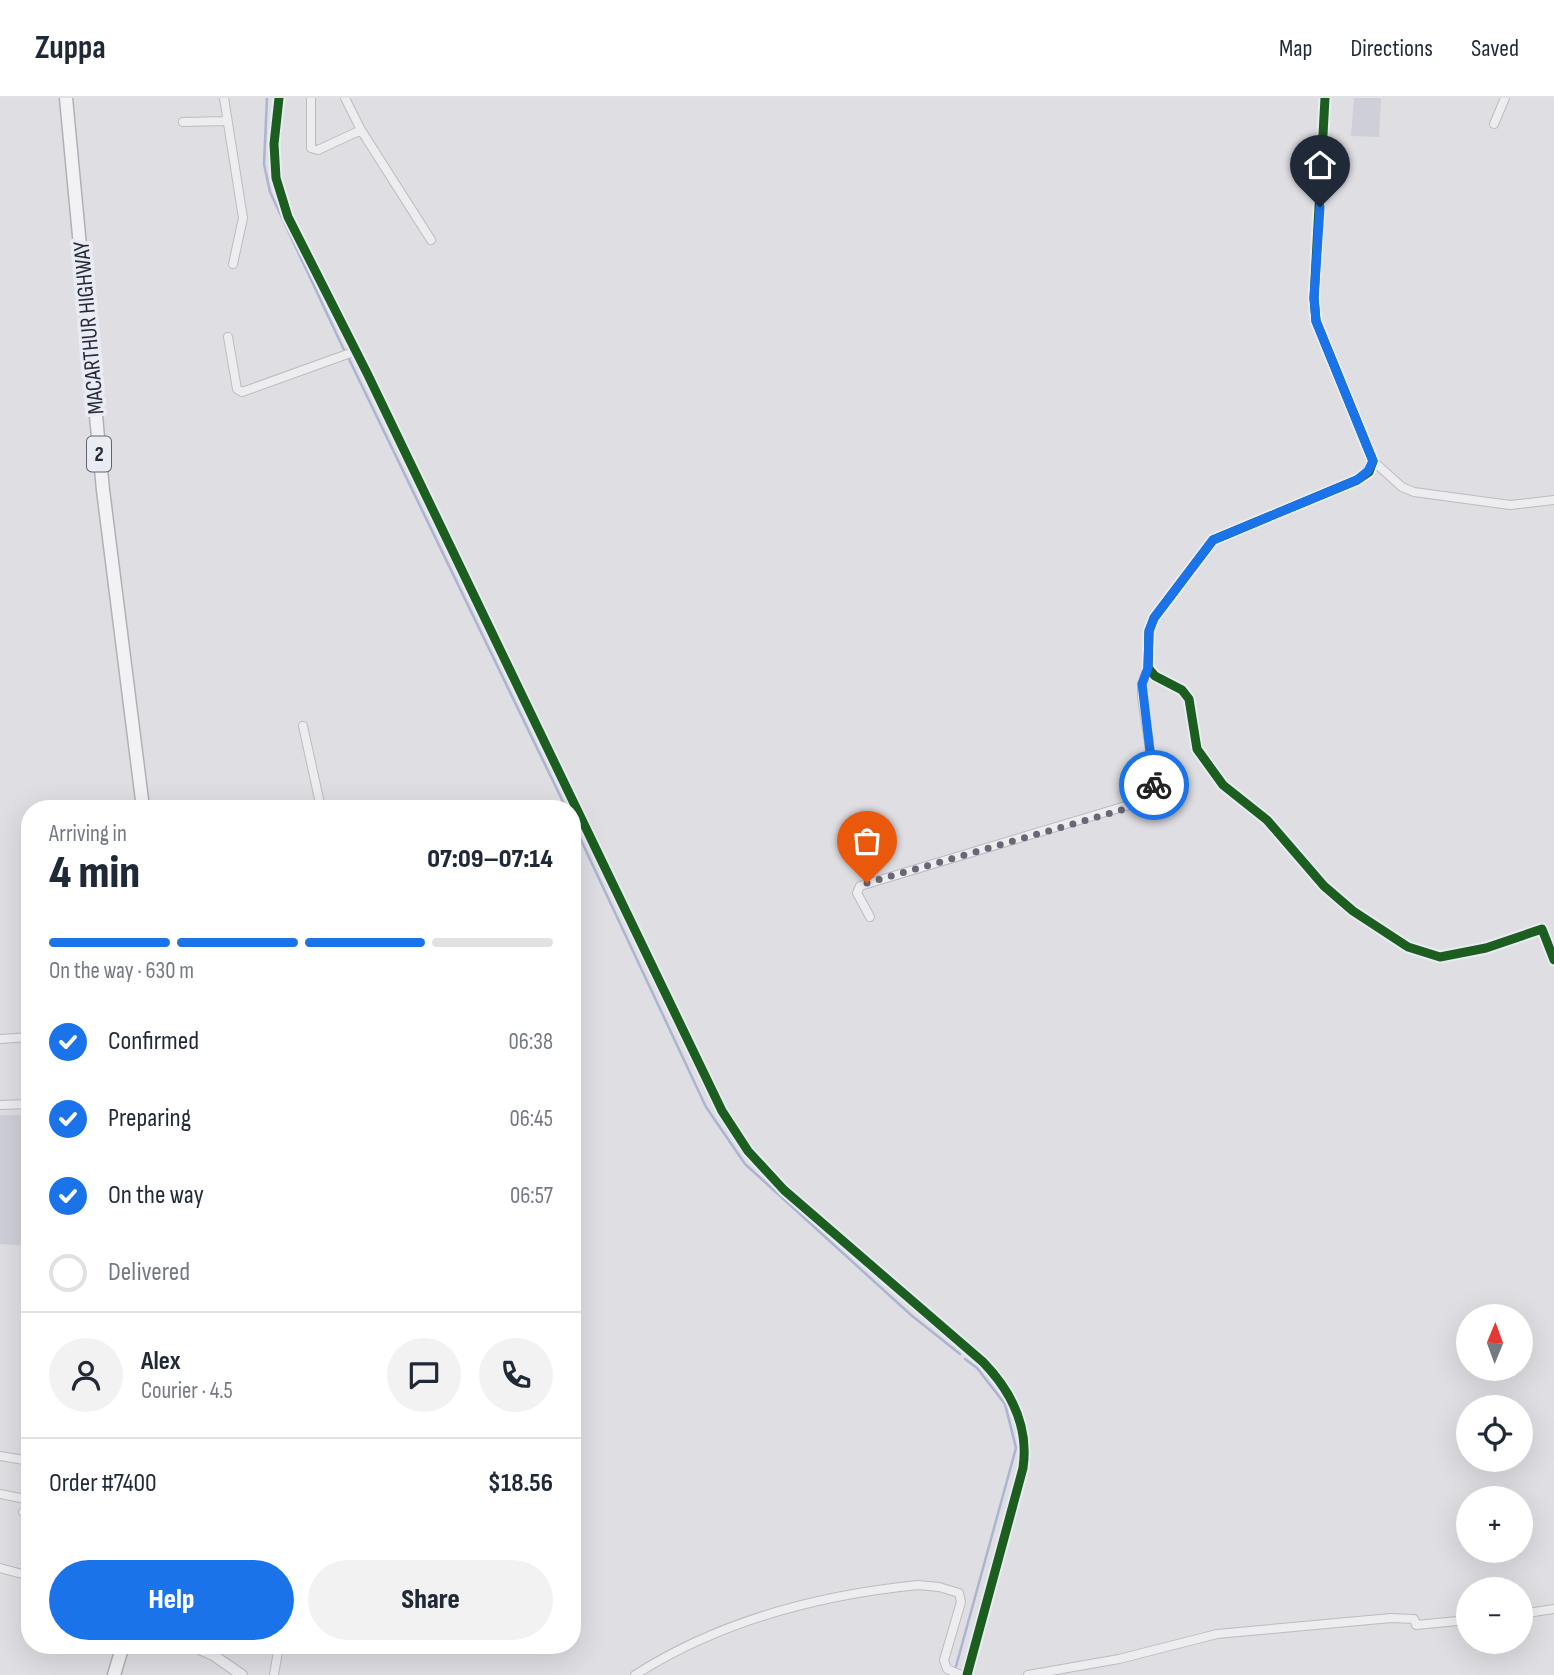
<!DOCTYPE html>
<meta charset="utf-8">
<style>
body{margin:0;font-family:"Sofia Sans Condensed",sans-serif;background:#f2f2f3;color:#1f2937;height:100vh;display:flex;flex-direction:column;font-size:26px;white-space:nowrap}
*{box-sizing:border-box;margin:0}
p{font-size:23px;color:#747a83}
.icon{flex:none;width:38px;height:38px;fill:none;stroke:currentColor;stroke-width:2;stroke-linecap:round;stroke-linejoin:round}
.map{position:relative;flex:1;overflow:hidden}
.details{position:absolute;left:21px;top:702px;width:560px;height:854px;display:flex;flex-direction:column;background:#fff;border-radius:28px;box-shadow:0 7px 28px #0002}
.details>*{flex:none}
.needle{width:46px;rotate:1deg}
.fabs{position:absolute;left:1456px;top:1206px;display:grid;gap:14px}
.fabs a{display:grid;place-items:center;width:77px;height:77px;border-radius:50%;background:#fff;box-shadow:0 7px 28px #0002;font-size:35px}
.pin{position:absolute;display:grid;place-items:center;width:60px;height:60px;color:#fff;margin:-72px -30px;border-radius:50% 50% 50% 0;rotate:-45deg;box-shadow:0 0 7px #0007}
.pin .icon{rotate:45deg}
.courier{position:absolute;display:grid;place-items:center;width:70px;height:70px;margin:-35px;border:5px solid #1a73e8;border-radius:50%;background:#fff;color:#222;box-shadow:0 2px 9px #0007}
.head em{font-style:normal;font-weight:800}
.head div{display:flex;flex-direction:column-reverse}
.head{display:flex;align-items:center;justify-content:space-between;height:119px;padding:0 28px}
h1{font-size:46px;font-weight:800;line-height:52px}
.bar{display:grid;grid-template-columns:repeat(4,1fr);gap:10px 7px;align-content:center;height:84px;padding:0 28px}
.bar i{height:9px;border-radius:5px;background:#e0e1e3}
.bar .selected{background:#1a73e8}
.bar p{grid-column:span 4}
.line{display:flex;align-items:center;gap:18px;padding:0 28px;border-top:2px solid #e0e1e3}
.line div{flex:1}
.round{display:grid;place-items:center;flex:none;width:74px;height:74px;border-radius:37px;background:#f2f2f3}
ol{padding:0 28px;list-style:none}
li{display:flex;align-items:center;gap:21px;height:77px}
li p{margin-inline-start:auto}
li .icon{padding:7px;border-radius:50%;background:#1a73e8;color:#fff;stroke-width:4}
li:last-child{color:#747a83}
li i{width:38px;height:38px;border:4px solid #e0e1e3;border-radius:50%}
.action{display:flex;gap:14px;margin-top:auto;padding:14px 28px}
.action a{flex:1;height:80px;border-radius:42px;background:#1a73e8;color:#fff;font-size:28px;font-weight:800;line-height:80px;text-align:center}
.action a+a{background:#f2f2f3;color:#1f2937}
header{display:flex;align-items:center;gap:42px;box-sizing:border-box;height:98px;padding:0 35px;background:#fff;border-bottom:2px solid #e0e1e3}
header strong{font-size:33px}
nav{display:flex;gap:38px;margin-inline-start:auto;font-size:24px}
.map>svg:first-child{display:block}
.built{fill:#cecfd8}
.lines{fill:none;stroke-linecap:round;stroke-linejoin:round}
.stream{stroke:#abb5cf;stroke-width:2.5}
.minor-casing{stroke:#bbbbc0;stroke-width:10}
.tertiary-casing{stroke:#bbbbc0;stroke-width:12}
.trunk-casing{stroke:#b0b1b8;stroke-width:15}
.minor{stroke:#ededf0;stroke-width:8}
.tertiary{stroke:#ededf0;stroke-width:10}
.trunk{stroke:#f2f2f4;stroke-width:12}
.cycleway-casing{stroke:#eaecf4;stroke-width:13}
.cycleway{stroke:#1b5e20;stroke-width:9}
.done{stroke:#666876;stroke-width:7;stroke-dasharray:0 12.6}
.route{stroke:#1a73e8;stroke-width:9}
.labels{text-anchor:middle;stroke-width:7;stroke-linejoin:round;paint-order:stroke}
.shield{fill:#eaecf4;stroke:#606473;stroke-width:2}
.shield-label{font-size:21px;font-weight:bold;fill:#25293c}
.street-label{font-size:23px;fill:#25293c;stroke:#eaecf4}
</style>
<header>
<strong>Zuppa</strong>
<nav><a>Map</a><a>Directions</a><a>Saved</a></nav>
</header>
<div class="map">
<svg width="1554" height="1577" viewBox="0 0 1554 1577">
<rect width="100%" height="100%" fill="#dedee3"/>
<!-- built -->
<path class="built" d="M1354 0H1381L1379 39 1351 38Z
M0 1017H30V1148L0 1146Z"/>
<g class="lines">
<!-- stream -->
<path class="stream" d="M267 0 264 66 270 94 344 252
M348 259 566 710
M572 723 706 1009 745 1066 911 1217 960 1256
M955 1572 1016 1350 1005 1306 977 1270 965 1261"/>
<defs>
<path id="minor" d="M224 0 243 120 233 166
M279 0 274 46 276 80 288 119 367 275 722 1013 748 1053 784 1092 983 1264C1012 1294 1029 1329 1023 1370L967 1577
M311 0V50L318 52 361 32
M345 0 361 32 431 142
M1325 0 1314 200 1316 223 1373 363 1369 374 1357 382 1213 442 1154 520 1149 533 1148 570 1155 578 1182 592 1189 601 1197 651 1223 687 1267 722 1324 788 1353 813 1408 849 1440 859 1486 850 1542 831 1554 862
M183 24 227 23
M1494 26 1505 0
M228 239 237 291 242 294 356 253
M1373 363 1402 389 1414 394 1510 407 1554 402
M303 628 321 710
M870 819 857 795 860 788 1149 701 1154 692V679L1142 599V586L1148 570
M0 941 30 939
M0 1007 30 1006
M0 1358 30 1363
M0 1396 30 1402
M23 1414 30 1415
M0 1470 30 1478
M1521 1516 1554 1511
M274 1577 279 1547
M635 1577C721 1522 818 1497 918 1487L939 1489 959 1495 961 1504 944 1562 947 1571 961 1577
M1028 1577 1119 1561 1217 1536 1391 1520 1414 1521 1416 1527 1468 1522"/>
<path id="tertiary" d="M190 1547 213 1557 242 1577"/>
<path id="trunk" d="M66 0 103 392 143 710
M114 1577 123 1547"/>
</defs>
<!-- minor casing -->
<use href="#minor" class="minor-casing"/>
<!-- tertiary casing -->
<use href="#tertiary" class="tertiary-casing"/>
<!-- trunk casing -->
<use href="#trunk" class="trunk-casing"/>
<!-- minor -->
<use href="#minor" class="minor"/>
<!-- tertiary -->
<use href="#tertiary" class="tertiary"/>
<!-- trunk -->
<use href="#trunk" class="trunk"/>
<defs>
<path id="cycleway" d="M279 0 274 46 276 80 288 119 367 275 722 1013 748 1053 784 1092 983 1264C1012 1294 1029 1329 1023 1370L967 1577
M1325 0 1314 200 1316 223 1373 363 1369 374 1357 382 1213 442 1154 520 1149 533 1148 570 1155 578 1182 592 1189 601 1197 651 1223 687 1267 722 1324 788 1353 813 1408 849 1440 859 1486 850 1542 831 1554 862"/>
</defs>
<!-- cycleway casing -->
<use href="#cycleway" class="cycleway-casing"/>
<!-- cycleway -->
<use href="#cycleway" class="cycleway"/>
</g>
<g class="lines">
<!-- done -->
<path class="done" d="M867 785 1132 709C1144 704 1155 701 1154 687"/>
<!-- route -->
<path class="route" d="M1154 687 1142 586 1148 570 1149 533 1154 520 1213 442 1357 382 1368 373 1373 363 1316 223 1314 200 1320 109"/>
</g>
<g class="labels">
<!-- shield labels -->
<rect class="shield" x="87" y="338.5" width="24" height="35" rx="5"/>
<g class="shield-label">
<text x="99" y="363">2</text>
</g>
<!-- street labels -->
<g class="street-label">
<text transform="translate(88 230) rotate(-95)" y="8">MACARTHUR HIGHWAY</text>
</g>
</g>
</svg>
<div class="fabs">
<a><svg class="needle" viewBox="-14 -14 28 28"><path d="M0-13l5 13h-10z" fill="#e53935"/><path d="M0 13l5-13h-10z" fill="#747a83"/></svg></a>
<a><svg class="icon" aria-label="locate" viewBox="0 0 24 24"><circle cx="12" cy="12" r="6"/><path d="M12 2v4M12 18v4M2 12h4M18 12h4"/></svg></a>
<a>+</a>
<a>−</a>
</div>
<div class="pin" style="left:867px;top:785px;background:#ea580c"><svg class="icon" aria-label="bag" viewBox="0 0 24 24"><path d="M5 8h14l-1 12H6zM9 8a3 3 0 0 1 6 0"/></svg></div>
<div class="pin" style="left:1320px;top:109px;background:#1f2937"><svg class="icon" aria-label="home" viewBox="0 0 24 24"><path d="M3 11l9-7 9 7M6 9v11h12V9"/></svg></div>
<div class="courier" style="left:1154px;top:687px"><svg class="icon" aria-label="bike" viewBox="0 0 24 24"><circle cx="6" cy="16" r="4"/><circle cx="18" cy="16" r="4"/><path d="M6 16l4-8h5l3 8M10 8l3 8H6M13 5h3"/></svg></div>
<section class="details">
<div class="head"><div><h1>4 min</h1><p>Arriving in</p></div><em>07:09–07:14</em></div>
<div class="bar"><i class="selected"></i><i class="selected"></i><i class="selected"></i><i></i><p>On the way · 630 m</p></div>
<ol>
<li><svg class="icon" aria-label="check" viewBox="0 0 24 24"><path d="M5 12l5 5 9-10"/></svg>Confirmed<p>06:38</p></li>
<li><svg class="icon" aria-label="check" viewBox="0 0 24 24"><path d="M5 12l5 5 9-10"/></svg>Preparing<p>06:45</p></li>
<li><svg class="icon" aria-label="check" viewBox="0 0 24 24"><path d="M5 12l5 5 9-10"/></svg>On the way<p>06:57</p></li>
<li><i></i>Delivered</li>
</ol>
<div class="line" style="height:126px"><a class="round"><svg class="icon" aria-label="person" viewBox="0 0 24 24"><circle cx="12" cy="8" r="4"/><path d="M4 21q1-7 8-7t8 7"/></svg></a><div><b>Alex</b><p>Courier · 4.5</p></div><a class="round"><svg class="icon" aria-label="chat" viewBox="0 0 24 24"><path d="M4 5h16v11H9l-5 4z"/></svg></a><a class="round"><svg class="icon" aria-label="phone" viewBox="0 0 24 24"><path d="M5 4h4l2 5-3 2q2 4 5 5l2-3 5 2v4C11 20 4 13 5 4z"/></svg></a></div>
<div class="line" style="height:91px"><div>Order #7400</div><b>$18.56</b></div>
<div class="action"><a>Help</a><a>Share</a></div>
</section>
</div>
